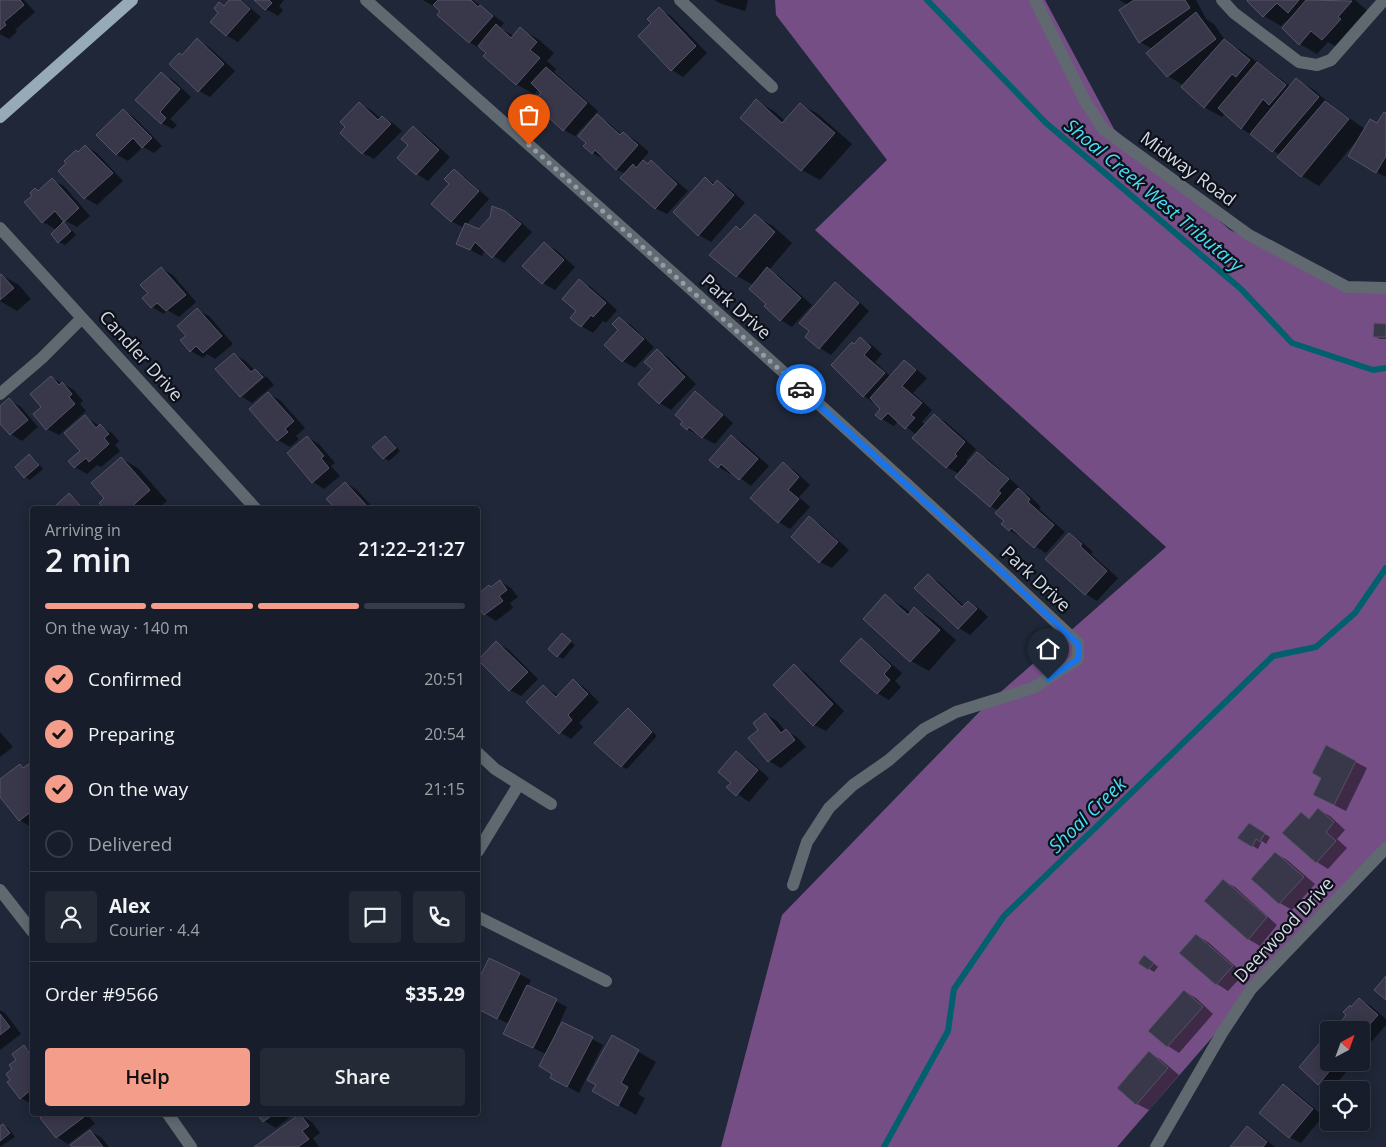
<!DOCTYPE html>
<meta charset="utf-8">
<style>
body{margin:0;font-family:"Open Sans",sans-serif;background:#242a36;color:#f1f3f6;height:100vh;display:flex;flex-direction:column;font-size:19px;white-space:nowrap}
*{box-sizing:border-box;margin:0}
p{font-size:16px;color:#9ea2a8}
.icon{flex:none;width:28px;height:28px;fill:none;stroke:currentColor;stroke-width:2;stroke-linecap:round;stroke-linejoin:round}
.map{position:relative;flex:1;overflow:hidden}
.panel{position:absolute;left:30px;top:506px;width:450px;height:610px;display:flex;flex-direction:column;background:#171d2a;border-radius:5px;box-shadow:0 2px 12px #0003,0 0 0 1px #363b47}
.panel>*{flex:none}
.needle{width:32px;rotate:41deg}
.controls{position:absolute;left:1320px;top:1021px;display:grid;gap:10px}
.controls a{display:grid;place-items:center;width:50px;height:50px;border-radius:5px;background:#171d2a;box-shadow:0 2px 12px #0003,0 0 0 1px #363b47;font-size:25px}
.pin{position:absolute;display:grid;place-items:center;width:42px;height:42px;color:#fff;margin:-51px -21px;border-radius:50% 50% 50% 0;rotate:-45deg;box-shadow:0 0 5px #0007}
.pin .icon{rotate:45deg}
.courier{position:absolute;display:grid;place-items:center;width:50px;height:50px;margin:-25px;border:4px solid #1a73e8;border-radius:50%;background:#fff;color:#222;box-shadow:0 1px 6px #0007}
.head em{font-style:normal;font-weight:600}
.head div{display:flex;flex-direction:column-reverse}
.head{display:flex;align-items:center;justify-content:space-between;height:85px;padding:0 15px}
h1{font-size:32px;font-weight:600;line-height:38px}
.bar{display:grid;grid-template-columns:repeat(4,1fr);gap:8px 5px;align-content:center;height:60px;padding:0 15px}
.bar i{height:6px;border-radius:4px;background:#363b47}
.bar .current{background:#f49d8b}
.bar p{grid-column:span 4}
.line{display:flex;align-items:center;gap:12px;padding:0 15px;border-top:1px solid #363b47}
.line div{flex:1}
.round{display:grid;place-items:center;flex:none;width:52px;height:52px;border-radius:5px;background:#242a36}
ol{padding:0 15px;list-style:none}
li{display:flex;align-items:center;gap:15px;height:55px}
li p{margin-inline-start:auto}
li .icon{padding:5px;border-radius:50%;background:#f49d8b;color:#111;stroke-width:4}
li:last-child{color:#9ea2a8}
li i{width:28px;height:28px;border:2px solid #363b47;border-radius:50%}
.button{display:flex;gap:10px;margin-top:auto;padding:10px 15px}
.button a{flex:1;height:58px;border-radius:5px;background:#f49d8b;color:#111;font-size:20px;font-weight:600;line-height:58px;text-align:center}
.button a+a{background:#242a36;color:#f1f3f6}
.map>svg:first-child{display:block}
.forest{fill:#754e86}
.shadow{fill:#0007}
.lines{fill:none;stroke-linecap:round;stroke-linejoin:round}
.stream{stroke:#025f6d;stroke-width:6}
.building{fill:#39374a;stroke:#565468}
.minor{stroke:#60696f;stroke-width:12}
.major{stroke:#97aab7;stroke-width:12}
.done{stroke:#959ca9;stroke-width:5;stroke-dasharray:0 9}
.route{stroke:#1a73e8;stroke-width:6}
.labels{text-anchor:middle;stroke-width:4.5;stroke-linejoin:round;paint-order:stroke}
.street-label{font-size:18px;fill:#d5dbe6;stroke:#0d1018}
.water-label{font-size:19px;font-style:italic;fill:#48dcf7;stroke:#0d1018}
</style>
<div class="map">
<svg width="1386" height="1147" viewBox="0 0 1386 1147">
<rect width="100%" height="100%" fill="#1f2738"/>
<!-- forest -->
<path class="forest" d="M775 0H1045L1114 129 1230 230 1356 288H1386V848L1275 965 1117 1147H721L782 915 988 703 1166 547 815 230 887 160 776 15Z"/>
<!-- shadow -->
<path class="shadow" d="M0 0H24L35 12 15 30 17 32 9 39 0 34Z
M231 0H241L261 17 238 42 226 35 225 7Z
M256 0H284L279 6 283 10 278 16 266 9Z
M423 0H473L504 23 500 28 514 36 520 29 538 39 554 53 547 61 556 69 554 72 598 111 575 136 564 130 543 93 539 89 534 94 516 84 488 53 482 48 481 49 469 42 437 7 436 8Z
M714 0H748L745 11 722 4Z
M1119 0H1196L1206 19 1214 24 1227 43 1242 51 1290 86 1296 79 1314 90 1336 109 1365 129 1377 124 1386 114V177L1376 172 1357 140 1319 186 1302 176 1280 155 1241 128 1225 113 1222 117 1204 107 1183 85 1168 76 1153 49 1140 42 1128 5Z
M1249 0H1355L1369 12 1340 49 1328 42 1317 54 1300 44 1291 17 1281 26 1264 16Z
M659 9 671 16 707 53 683 77 672 70 653 23Z
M198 40 209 47 235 71 210 97 199 91 182 56Z
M161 74 173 80 191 97 170 119 177 125 173 129 161 123 137 100Z
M756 101 774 111 785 121 800 104 818 114 852 144 820 180 802 170 742 118Z
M360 104 371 110 381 119 382 117 394 124 402 131 374 159 363 153Z
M124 111 135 118 162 146 154 153 143 147 128 161 116 154Z
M597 116 609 123 622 135 623 133 635 140 649 152 642 160 649 164 651 162 662 169 688 191 667 214 655 208 626 174 616 169 605 158 604 159 592 153 587 143Z
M413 127 424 134 450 157 428 181 417 174 398 158 410 145Z
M85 146 97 153 123 181 97 205 85 198 79 153Z
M454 170 465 177 489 199 466 225 480 231 505 212 517 219 532 232 504 263 485 250 482 256 457 243 464 228 451 221V184Z
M705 178 715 184 717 182 729 188 745 203 711 242 699 235 675 212Z
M52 180 64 186 90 216 77 227 64 220 61 223 69 227 76 235 65 245 59 242 57 230 43 222 33 196Z
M755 216 773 226 792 243 769 270 779 276 812 305 792 327 781 320 753 285 737 276 736 227 741 231Z
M544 244 556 250 575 267 555 290 543 283 524 266Z
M161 268 173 275 196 302 179 317 167 310 164 314 152 307Z
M1 275 19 285 31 299 17 311 0 301Z
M579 281 591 287 617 310 606 323 603 321 593 333 581 326Z
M835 283 846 290 869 311 831 355 820 348 807 337Z
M197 310 209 316 233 344 215 359 207 354 203 358 191 351Z
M619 319 631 325 654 347 635 368 623 361 606 345 620 330Z
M1386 325V339H1380L1374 336Z
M860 339 872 345 882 354 875 362 891 377 905 362 916 369 927 378 913 393 932 410 922 422 926 425 934 416 946 422 976 449 966 461 969 464 977 454 989 460 1019 487 1017 489 1030 496 1041 507 1039 509 1065 532 1046 553 1009 530 1006 521 999 511 990 506 959 474 947 467 914 438 917 435 898 421 894 426 882 419 877 414 882 409 864 396 833 365Z
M657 351 668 357 696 384 671 410 660 403 654 369Z
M234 354 246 361 255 371 264 375 242 394V397L266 376 274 385 252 403 241 396 217 370Z
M51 377 74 390 83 401 80 404 86 411 59 435 47 429 43 407Z
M696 393 707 400 733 423 715 444 687 429Z
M268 394 280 400 305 428 296 436 299 439 290 447 278 440 251 409Z
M9 400 21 407 38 427 22 441 11 434 0 422V408Z
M85 417 112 433 119 441 115 445 120 451 101 467 97 465 87 474 75 467 70 462 82 451Z
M732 436 743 443 769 466 751 486 732 472 730 474 719 467Z
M307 437 319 444 335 463 331 466 340 476 324 489 313 482Z
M385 437 390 440 400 451 389 461 384 458Z
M30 456 35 459 43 469 30 480 25 477Z
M121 458 139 469 167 501 158 509H107L106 498Z
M783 464 794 470 810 485 799 497 810 507 790 529 779 522Z
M346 483 357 490 374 509H332Z
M69 494 75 498 85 509H55Z
M809 518 821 525 849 550 832 568 820 562Z
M1070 535 1081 541 1093 552 1091 554 1118 578 1097 601 1086 594Z
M928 576 939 582 965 607 968 603 980 609 988 617 970 635 959 628Z
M500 581 511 588 518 597 510 603 513 608 496 621 485 614 478 605V595L489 586 491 588Z
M885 596 902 606 911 613 915 609 932 619 956 640 929 671 911 661 864 619Z
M562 635 575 645 563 659 558 656Z
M861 640 872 647 902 673 895 681 901 687 889 700 877 693Z
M496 643 508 649 538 679 521 696 510 690Z
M795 666 806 673 844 711 826 731 814 725Z
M574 681 585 688 599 702 579 723 583 727 571 739 560 732 544 686 559 696Z
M628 710 634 713 657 736 627 769 621 766Z
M765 714 777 721 785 731 797 737 806 747 781 768 769 761 760 730Z
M0 732 13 747 0 757Z
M1327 747 1367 768 1346 811 1326 801 1323 778Z
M736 753 748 759 769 778 749 802 728 787 732 783Z
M30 764 32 765V828L20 820 0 795V781L20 766 25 769Z
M1319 810 1330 816 1345 830 1337 839 1347 848 1328 869 1317 862 1301 813 1310 819Z
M478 817 482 820 478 829Z
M1249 825 1270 837 1266 844 1262 841 1258 849 1239 838Z
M1275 853 1287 860 1315 884 1292 910 1280 903 1253 879Z
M1223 881 1235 887 1277 925 1260 946 1248 939Z
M1196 935 1208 942 1244 974 1228 991 1217 984Z
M1150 960 1158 967 1154 972 1140 963Z
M478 974 481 976 519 974 531 980 528 987 567 1007 556 1031 592 1039 603 1045 579 1093 563 1084 554 1074 546 1054 516 1040 509 1024 478 1009Z
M1184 991 1196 998 1213 1014 1179 1053 1168 1046 1150 1030Z
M1359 999 1371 1006 1386 1019V1025L1365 1049 1361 1046V1030H1340L1352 1008Z
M0 1010 5 1013 21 1034 0 1050Z
M613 1037 656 1062 638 1094 645 1098 636 1115 594 1091 598 1085Z
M24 1047 32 1052V1104L21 1098 14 1070Z
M1149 1053 1160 1059 1179 1075 1149 1110 1137 1104 1119 1088Z
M1329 1062 1353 1064 1331 1090 1319 1084Z
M1284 1086 1295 1092 1323 1116 1301 1143 1289 1137Z
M47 1114H87L95 1124 68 1144 57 1137 42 1118Z
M258 1114H294L276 1128 264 1121Z
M300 1115 312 1122 320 1133 313 1138 319 1147H256Z
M3 1125 8 1128 15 1137 0 1147V1127Z
M1248 1127 1259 1134 1275 1147H1232Z
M90 1131 102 1138 109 1147H73Z"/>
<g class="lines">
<!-- stream -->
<path class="stream" d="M927 0 1046 123 1241 289 1292 343 1373 370 1386 368
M884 1147 948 1031 954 989 1004 916 1273 656 1316 647 1355 613 1386 568"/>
</g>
<!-- building -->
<path class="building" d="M0 0H20L24 5 4 22 6 25 0 30Z
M229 0H240L250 9 226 36 210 22 218 13 214 8 219 2 224 6Z
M254 0H269L272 3 265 10Z
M438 0H471L478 7 480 5 493 16 469 43 437 15 440 11 433 5Z
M1134 0H1185L1190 8 1139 43 1119 10Z
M1248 0H1299L1288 13 1277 3 1263 17 1247 1Z
M1306 0 1352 1 1338 17 1341 19 1322 40 1311 31 1299 45 1282 28Z
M659 7 696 46 671 71 638 36 651 23 647 19Z
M1196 12 1216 39 1167 77 1146 53Z
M496 24 511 38 520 27 537 42 530 50 540 58 516 85 483 56 486 53 478 46Z
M197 38 224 64 198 92 169 64 179 53 182 55Z
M1224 39 1250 60 1236 77 1232 74 1204 108 1181 87Z
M1257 62 1286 85 1269 105 1263 99 1241 129 1218 108Z
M546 67 587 103 563 131 543 112 548 107 537 97 541 93 531 83Z
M161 72 180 89 160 112 166 118 161 124 135 100Z
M1296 78 1319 97 1272 152 1250 134Z
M756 99 782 123 800 103 835 133 801 171 740 118Z
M1325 101 1349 119 1301 177 1277 157Z
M359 102 378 120 382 116 391 124 362 154 340 133 345 127 340 122Z
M123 109 152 138 142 148 133 138 116 155 96 135Z
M1384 112 1386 113V156L1376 173 1348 156 1370 119 1377 123Z
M597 114 620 135 623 132 638 145 616 170 595 150 592 154 583 146 586 143 578 136Z
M413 126 439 150 416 175 397 158 408 145 401 139Z
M85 145 113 173 84 199 58 171 66 163 64 161 76 150 78 152Z
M643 160 648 164 651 160 677 184 655 209 620 178 633 164 636 168Z
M454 169 479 191 451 222 431 204 449 184 444 179Z
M705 177 713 185 717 180 734 195 698 236 673 212Z
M52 178 79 208 64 222 55 211 42 223 24 202 32 196 30 193 35 188 38 191Z
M492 206 505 211 521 224 492 258 475 242 470 250 456 244 465 223 479 229 490 217Z
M755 214 775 232 736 277 709 255 736 226 740 230Z
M63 222 71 231 58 243 51 234Z
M544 242 564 260 542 284 522 266Z
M161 267 186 295 166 311 157 303 151 308 142 298 148 293 140 285Z
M767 267 801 298 780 321 764 306 766 304 749 289Z
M1 274 14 288 0 300V275Z
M579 279 606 303 593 317 591 315 581 327 570 318 576 311 562 299Z
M835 282 859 303 819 349 805 337 809 331 799 323Z
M197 308 222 336 203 353 196 346 190 352 180 340 186 336 177 326Z
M619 317 644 339 622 362 604 345 618 330 612 324Z
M1374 323 1386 324V337H1373Z
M860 337 871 347 864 355 885 373 863 397 831 365 852 342 854 344Z
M657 349 685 377 659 404 638 384 652 369 644 362Z
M234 353 251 372 255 369 263 377 240 397 215 369Z
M904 360 916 370 902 386 922 403 911 415 915 418 905 429 888 413 881 420 875 415 880 409 870 398Z
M51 376 59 385 62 382 72 394 69 397 75 404 46 430 33 414 41 407 30 394Z
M695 391 723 415 702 438 689 427 687 430 680 424 683 422 675 415Z
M268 392 294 421 285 429 288 432 277 441 249 409Z
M9 398 28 420 10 435 0 424V406Z
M934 414 965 442 955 454 957 456 946 468 912 438Z
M85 415 96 428 100 424 109 434 104 438 109 444 89 462 86 458 74 468 68 461 80 451 64 433Z
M731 435 758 459 739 480 721 464 718 468 709 460Z
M307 436 324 456 321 458 329 468 312 483 287 453Z
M385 436 396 448 383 459 372 447Z
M977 452 1009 479 998 491 1001 493 990 507 955 477Z
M29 454 39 465 24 478 15 467Z
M121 457 150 490 129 509H105L99 503 104 498 91 483Z
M783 462 799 477 788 490 799 499 778 523 750 498Z
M345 482 368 507 365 509H330L333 506 326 499Z
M1018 488 1030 499 1028 502 1054 525 1034 548 1011 528 1009 531 1001 524 1004 521 995 513Z
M69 493 82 507 80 509H53V508Z
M809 516 838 542 819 563 791 537Z
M1069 533 1082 544 1080 546 1107 571 1085 595 1045 559Z
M928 574 962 607 968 601 977 609 958 629 914 588Z
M500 580 507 590 499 596 503 601 484 615 478 607V594L489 585 491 587Z
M885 594 908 615 914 607 940 630 910 662 863 619Z
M562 633 571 641 557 657 548 649Z
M861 638 891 666 884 674 890 680 877 694 840 661Z
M496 641 528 672 509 691 478 660Z
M794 664 833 704 813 726 773 685Z
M573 679 588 694 568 715 572 720 559 734 526 702 543 685 556 697Z
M628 708 652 732 621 767 594 743Z
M765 713 781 733 786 729 795 740 768 762 748 738 758 730 753 723Z
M1326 745 1356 761 1334 805 1313 795 1321 778 1312 773Z
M736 751 758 770 736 796 726 787 731 783 718 772Z
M30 763 32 766V811L19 821 0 797V779L20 764 23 768Z
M1318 808 1334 822 1326 832 1336 841 1316 863 1282 833 1301 812 1309 819Z
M1249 823 1265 833 1260 842 1256 839 1252 847 1237 838Z
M1275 852 1304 877 1279 904 1251 879Z
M1223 879 1267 917 1248 940 1204 901Z
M1196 934 1233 966 1216 985 1179 953Z
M1144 955 1154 963 1148 970 1138 963Z
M489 958 520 973 497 1019 478 1009V981Z
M1386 976V1000L1374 990Z
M527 985 557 999 533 1048 503 1034Z
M1184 990 1203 1007 1167 1047 1148 1031Z
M1359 998 1378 1015 1361 1034V1030H1338L1336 1028 1346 1015 1343 1012 1350 1005 1351 1007Z
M0 1014 10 1027 0 1035Z
M562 1022 593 1037 567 1087 550 1078 552 1074 539 1066Z
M612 1035 639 1050 621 1083 628 1087 618 1106 592 1091 596 1085 587 1080Z
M1323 1039 1329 1044V1062H1337L1318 1085 1299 1067Z
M24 1045 32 1057V1089L20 1099 7 1082 10 1080 6 1074 12 1069 9 1065 16 1060 12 1054Z
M1149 1051 1168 1068 1136 1105 1117 1088Z
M1283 1084 1313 1109 1289 1138 1259 1113Z
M45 1114H82L84 1117 56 1138 40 1118Z
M257 1114H274L263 1122Z
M300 1114 309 1126 302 1131 309 1139 298 1147H254Z
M3 1124 10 1133 0 1141V1126Z
M1247 1126 1267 1142 1263 1147H1230Z
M90 1130 103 1147H72L70 1145Z"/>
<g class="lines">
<!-- minor -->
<path class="minor" d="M366 0C605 213 846 424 1078 643V659L1033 688 956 712 924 729 889 760 853 785 829 808 807 842 793 885
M680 0 772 87
M1035 0 1085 101 1103 129 1249 235 1347 287 1386 288
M1222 0 1234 13 1299 62 1317 65 1331 60 1384 0
M0 228 256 509
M0 394 42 358 82 318
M478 753 495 769 551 804
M478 851 519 784
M0 890 32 931
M478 917 606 981
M168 1114 191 1147
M1156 1147 1222 1033 1251 989 1386 848"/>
<!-- major -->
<path class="major" d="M0 117 132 0"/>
</g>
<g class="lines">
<!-- done -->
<path class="done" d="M529 145 801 389"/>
<!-- route -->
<path class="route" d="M801 389 983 554 1078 644V659L1048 679"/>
</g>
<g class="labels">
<!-- street labels -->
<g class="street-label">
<text transform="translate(1188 169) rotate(36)" y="6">Midway Road</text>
<text transform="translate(736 307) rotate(42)" y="6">Park Drive</text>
<text transform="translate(141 356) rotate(48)" y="6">Candler Drive</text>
<text transform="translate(1036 579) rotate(43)" y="6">Park Drive</text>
<text transform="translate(1284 930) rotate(-47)" y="6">Deerwood Drive</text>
</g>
<!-- water labels -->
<g class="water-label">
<text transform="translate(1154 195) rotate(40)" y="7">Shoal Creek West Tributary</text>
<text transform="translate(1087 815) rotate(-44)" y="7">Shoal Creek</text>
</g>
</g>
</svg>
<div class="controls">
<a><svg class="needle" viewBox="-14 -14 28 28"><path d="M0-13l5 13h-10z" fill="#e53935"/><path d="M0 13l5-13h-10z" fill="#9ea2a8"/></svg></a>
<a><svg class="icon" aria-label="locate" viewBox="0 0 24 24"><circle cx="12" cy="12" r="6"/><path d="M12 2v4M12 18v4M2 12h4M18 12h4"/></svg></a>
</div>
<div class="pin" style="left:529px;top:145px;background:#ea580c"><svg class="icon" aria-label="bag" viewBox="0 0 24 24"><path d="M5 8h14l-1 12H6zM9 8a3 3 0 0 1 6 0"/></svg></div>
<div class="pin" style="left:1048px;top:679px;background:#1f2937"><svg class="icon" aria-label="home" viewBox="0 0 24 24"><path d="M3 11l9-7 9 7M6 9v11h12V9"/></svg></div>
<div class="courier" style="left:801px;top:389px"><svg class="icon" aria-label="car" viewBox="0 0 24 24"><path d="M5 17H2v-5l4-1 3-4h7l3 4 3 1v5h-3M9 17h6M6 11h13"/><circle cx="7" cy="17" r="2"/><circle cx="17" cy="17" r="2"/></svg></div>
<section class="panel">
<div class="head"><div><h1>2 min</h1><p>Arriving in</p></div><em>21:22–21:27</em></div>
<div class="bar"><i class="current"></i><i class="current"></i><i class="current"></i><i></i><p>On the way · 140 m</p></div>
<ol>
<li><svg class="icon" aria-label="check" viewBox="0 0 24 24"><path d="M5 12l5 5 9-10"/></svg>Confirmed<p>20:51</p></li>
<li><svg class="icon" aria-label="check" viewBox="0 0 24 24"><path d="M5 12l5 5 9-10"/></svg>Preparing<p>20:54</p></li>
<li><svg class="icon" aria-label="check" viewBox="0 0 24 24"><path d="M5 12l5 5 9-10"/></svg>On the way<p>21:15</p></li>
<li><i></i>Delivered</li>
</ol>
<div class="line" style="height:90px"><a class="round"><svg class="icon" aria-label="person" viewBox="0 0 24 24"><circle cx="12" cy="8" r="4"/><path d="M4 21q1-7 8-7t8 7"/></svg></a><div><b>Alex</b><p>Courier · 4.4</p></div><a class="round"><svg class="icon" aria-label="chat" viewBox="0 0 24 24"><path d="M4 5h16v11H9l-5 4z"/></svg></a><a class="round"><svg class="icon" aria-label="phone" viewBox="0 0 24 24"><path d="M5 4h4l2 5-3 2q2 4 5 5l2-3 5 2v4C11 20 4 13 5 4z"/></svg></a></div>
<div class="line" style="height:65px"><div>Order #9566</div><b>$35.29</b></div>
<div class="button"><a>Help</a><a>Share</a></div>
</section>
</div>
